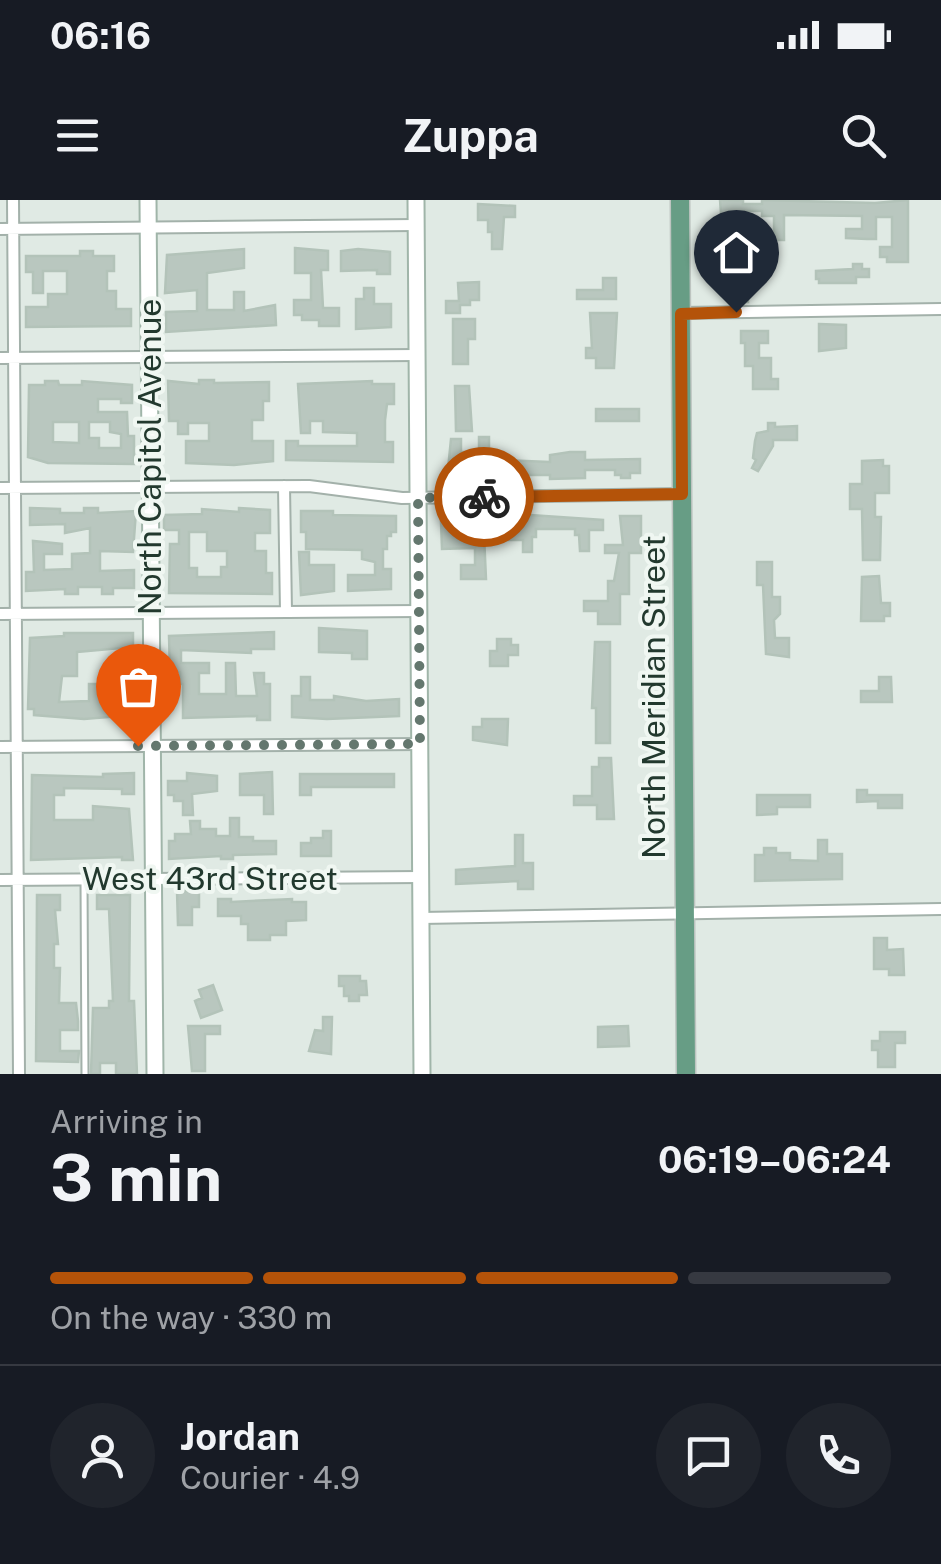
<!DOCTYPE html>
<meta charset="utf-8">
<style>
body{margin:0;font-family:"Public Sans",sans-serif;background:#20242c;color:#f1f3f6;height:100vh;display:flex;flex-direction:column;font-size:38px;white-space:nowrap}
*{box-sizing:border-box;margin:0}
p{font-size:32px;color:#9ea1a6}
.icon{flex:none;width:55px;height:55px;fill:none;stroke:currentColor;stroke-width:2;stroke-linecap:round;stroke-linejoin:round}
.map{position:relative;height:874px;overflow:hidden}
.side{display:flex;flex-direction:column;background:#171b24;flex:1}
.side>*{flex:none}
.pin{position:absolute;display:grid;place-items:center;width:85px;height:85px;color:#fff;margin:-102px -42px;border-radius:50% 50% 50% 0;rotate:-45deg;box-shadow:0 0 10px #0007}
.pin .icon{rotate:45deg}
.courier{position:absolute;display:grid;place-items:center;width:100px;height:100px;margin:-50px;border:8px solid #b45309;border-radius:50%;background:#fff;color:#222;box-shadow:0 2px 12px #0007}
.overview em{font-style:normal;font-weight:700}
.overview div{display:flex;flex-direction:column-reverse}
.overview{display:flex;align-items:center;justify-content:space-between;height:170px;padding:0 50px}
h1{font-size:65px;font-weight:700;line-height:75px}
.bar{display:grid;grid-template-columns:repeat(4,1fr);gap:15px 10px;align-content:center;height:120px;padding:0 50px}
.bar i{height:12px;border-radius:8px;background:#363941}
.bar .on{background:#b45309}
.bar p{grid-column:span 4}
.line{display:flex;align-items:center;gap:25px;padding:0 50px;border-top:2px solid #363941}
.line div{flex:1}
.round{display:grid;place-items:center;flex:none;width:105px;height:105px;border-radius:52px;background:#20242c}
.status{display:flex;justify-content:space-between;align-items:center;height:70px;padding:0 50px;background:#171b24;direction:ltr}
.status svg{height:28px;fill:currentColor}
header{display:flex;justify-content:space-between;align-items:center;height:130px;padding:0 50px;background:#171b24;font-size:45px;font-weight:700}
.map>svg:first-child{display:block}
.building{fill:#b9c7bf;stroke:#b3c3b9;stroke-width:2.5;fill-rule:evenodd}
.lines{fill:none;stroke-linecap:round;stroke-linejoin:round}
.lane-casing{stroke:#a3b1aa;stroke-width:9}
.street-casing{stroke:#a3b1aa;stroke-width:14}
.secondary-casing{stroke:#a0b5a9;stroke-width:19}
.primary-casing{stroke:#bdc4c0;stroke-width:21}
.lane{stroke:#fff;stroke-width:5}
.street{stroke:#fff;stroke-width:10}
.secondary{stroke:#fff;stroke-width:15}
.primary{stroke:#679d85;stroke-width:18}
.done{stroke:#64776e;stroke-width:10;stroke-dasharray:0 18}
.route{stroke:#b45309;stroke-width:12}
.labels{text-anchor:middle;stroke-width:8;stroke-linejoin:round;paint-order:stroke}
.street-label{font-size:32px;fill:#22392e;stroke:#f0f7f2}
</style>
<div class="status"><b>06:16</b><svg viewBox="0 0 49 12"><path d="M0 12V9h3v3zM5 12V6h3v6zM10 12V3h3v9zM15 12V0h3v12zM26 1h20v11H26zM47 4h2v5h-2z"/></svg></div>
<header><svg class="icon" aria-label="menu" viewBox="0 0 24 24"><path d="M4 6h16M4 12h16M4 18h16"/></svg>Zuppa<svg class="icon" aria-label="search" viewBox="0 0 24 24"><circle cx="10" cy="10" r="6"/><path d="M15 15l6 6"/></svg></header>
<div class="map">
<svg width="941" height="874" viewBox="0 0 941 874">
<rect width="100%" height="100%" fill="#e0eae4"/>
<!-- building -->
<path class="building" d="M720 0H743V4H762V0L875 3 908 0V62H887V57H880V47H892V17H876V39H867L846 38V29H862V16L784 15V40H774V16H762V11H740L742 51H765V64H748V102H733V65H725Z
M478 4 515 6V17H504L502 49H492V32H488V20H478Z
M295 48 328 51V70H321L323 108H339V126H319V120H302V115H294V100H311V73H295Z
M244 49V68L207 73V110H234V92H244V111L275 105 276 125 166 132V112L197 111V90L165 93 167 55Z
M358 49 390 52V74H377V70L341 71V51Z
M80 51H93V56H114V71H107V91H116V109H131V126L26 127V107H48V94H67V71H43V93H33V72H26V56H80Z
M853 64H862V69H869V77H856V83H819V79H816V71L853 69Z
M603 78H616V99H577V90H603Z
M479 82V100H470V105H460V113H446V101H459L458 83Z
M364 88H374V104H391V127L356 129V99H364Z
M590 113H617L614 168H596V158H586V148H592Z
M453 119H475V139H468V164H453Z
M819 124 846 125V148L819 151Z
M741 131H768V143H759V158H771V179H778V189H753V166H745V143H741Z
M199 180H214V183L269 182V201H263V220H252V241H273V261L234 265 186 263V241H209V223H188V234H178V221H169L168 181 199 184Z
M45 181H58L59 185H82V181L132 185V203H121V199H98V212H127L128 236H134V264L48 263 28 257 29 185H45ZM53 222H79V243L53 242ZM89 222H110V232L121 234V248H99V238H89Z
M372 181V184H394V204H387L385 220V242H393V262L286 260V241H298V246H357V233L323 232V221H310V233H301L298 184Z
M455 186H469L472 231H456Z
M596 209H639V221H596Z
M768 223H775V227L797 226V240H773V246L758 271 752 268 756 260 753 258 755 241 757 233 768 231Z
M479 237H489V280H477V269H448L451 239H461V252H465V257H479Z
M570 252H585V260L640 259V273H630V278H621V275H615V270H585V278L550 279V275H515V280H504V260L550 262V255Z
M883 260V266H889V293H875V317H881L880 360H863L862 309H850V284H862V261Z
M30 308 60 309V313H84V308H98V313L136 311 133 352 100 351V371L134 370V388H113V394H102V387H78V394H65V389L26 391V372H34L33 341 62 344V354H44V370L72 369V354L90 353V328L65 333V324L30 325Z
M239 308 270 310V333H255V351H266V373H272V394L169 393 170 344H179V330H164V315L202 314V309L239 312ZM189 332H207V351H227V367H221V377H197V368H189Z
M301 311H333V315L396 316V332H391V336H387V349H383V369H391V389L348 391V375H375V362L362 359V350L306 349V332H301Z
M502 313 603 320V330H589V351H580L579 335H575V329H536V337H532V352H523V340H502V334H484L486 379H461V365H475V348L442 349 441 322H455V317H502Z
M620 316H641V353H629V394H620V424H598V411H584V401H608V381H614L619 353H605V345H623Z
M299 352H309V365H334V391L301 395Z
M757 362H772V397H780V414L774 420 775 438H789V457L766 454 763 385H757Z
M879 376 881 403H890V416H884V421H861L862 377Z
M319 428 367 431V459H352V453L319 452Z
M274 432V449H251V453L181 450V463H209V473H199V494H226V463H235L236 496H257L254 473H264V484H270V520H257V516L183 518V484H180V472H170L169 436Z
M64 433H133V451H129V473H121V448L77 452V476H62L59 502 89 501V484H99V496H109V499H122V487H130V499H135V519H121V516L84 519 34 515V509H28L30 438 64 436Z
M497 439H511V445H518V455H508V466H490V451H497Z
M595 442H610V543H596V508H592Z
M301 477H310V500H334V496L366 501 399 499V516L327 519 292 517V496H301Z
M879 477H891L892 502H861V491H879Z
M482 519H508L507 545 473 540V527H482Z
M599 558H611L614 619H597V605H574V596H592V567H599Z
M272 572 273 614H264V595H240V574Z
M134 573V594H122V589L64 588V595H54V620H93V606L129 609 133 660H122V657L31 660 32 575 103 577V574Z
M187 573 217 576V591L192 594 193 615H183V601H174V595H168V581H187Z
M300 574H394V587H311V595H300Z
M857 590H867V595H902V608H878V601L857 602Z
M757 595H810V607H777V614L757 615Z
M230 618H239V637H253V641H276V654L233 655V659H221V656L169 659V641H175V634H191L190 621H200V629H216V636H230Z
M323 631H331V656H301V643H311V638H323Z
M515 635H523V663H533V689H518V681L456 684V670L515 666Z
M818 640H827V654H842V679L755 681V655H764V648H776V653H790V660L818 661Z
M177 691H199V707H192V725H178Z
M37 695H60V710H55L58 744H54V768H60L59 803H76L78 821V830H60V851H79L78 862 36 861Z
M97 695H130L129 801H134L137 874H116V863H100V874H91L93 808H109V801H113L109 709H97Z
M218 699H231V702L292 699V702H306V720L286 721V735H270V740H248V724H241V716H218Z
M874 738H887V750L903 749 904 775H889V769H874Z
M339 776H360V781H366L367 795H359V801H349V796H344V786H339Z
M213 785 222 810 201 818 195 801 202 798 199 790Z
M323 817H332L331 854 309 851 315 830 323 831Z
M188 826H220V834H205V871H192Z
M628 826 629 846 598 847V827Z
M880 832H905V843H895V867H878V850H872V841H880Z"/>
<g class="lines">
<defs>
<path id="lane" d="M84 680 85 874"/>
<path id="street" d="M13 0 19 874
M0 29 416 25
M681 113 941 109
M0 158 417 155
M284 286 286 412
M0 288 309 286 402 298 682 294
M0 414 419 411
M0 547 420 544
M0 680 421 677
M421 718 941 709"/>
<path id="secondary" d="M148 0 155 874
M416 0 422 874"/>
<path id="primary" d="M680 0 686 874"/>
</defs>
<!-- lane casing -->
<use href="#lane" class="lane-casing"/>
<!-- street casing -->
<use href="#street" class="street-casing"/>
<!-- secondary casing -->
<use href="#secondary" class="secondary-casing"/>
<!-- primary casing -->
<use href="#primary" class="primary-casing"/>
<!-- lane -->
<use href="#lane" class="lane"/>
<!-- street -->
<use href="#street" class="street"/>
<!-- secondary -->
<use href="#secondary" class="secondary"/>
<!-- primary -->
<use href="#primary" class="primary"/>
</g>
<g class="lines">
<!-- done -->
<path class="done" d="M138 546 420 544 418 298 484 297"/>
<!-- route -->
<path class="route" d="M484 297 682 294 681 114 736 112"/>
</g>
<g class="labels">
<!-- street labels -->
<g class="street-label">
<text transform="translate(150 257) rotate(-90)" y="11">North Capitol Avenue</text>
<text transform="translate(654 497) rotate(-90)" y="11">North Meridian Street</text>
<text x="210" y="690">West 43rd Street</text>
</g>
</g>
</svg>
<div class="pin" style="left:138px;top:546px;background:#ea580c"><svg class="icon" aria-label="bag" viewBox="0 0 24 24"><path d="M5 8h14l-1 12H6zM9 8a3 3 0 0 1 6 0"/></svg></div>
<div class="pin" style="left:736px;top:112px;background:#1f2937"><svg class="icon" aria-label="home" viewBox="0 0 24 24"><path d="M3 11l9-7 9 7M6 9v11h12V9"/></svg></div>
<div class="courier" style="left:484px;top:297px"><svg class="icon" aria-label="bike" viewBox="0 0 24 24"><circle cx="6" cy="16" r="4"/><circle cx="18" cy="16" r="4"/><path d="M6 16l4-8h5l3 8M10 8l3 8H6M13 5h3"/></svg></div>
</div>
<section class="side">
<div class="overview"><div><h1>3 min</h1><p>Arriving in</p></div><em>06:19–06:24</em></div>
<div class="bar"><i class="on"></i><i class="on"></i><i class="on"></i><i></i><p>On the way · 330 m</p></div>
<div class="line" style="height:180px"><a class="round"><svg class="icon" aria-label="person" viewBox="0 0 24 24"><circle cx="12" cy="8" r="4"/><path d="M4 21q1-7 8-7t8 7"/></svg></a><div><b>Jordan</b><p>Courier · 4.9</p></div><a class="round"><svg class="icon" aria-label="chat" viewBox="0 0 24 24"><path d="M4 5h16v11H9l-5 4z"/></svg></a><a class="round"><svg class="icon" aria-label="phone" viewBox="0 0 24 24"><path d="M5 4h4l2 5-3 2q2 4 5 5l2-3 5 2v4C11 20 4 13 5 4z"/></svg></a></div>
</section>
